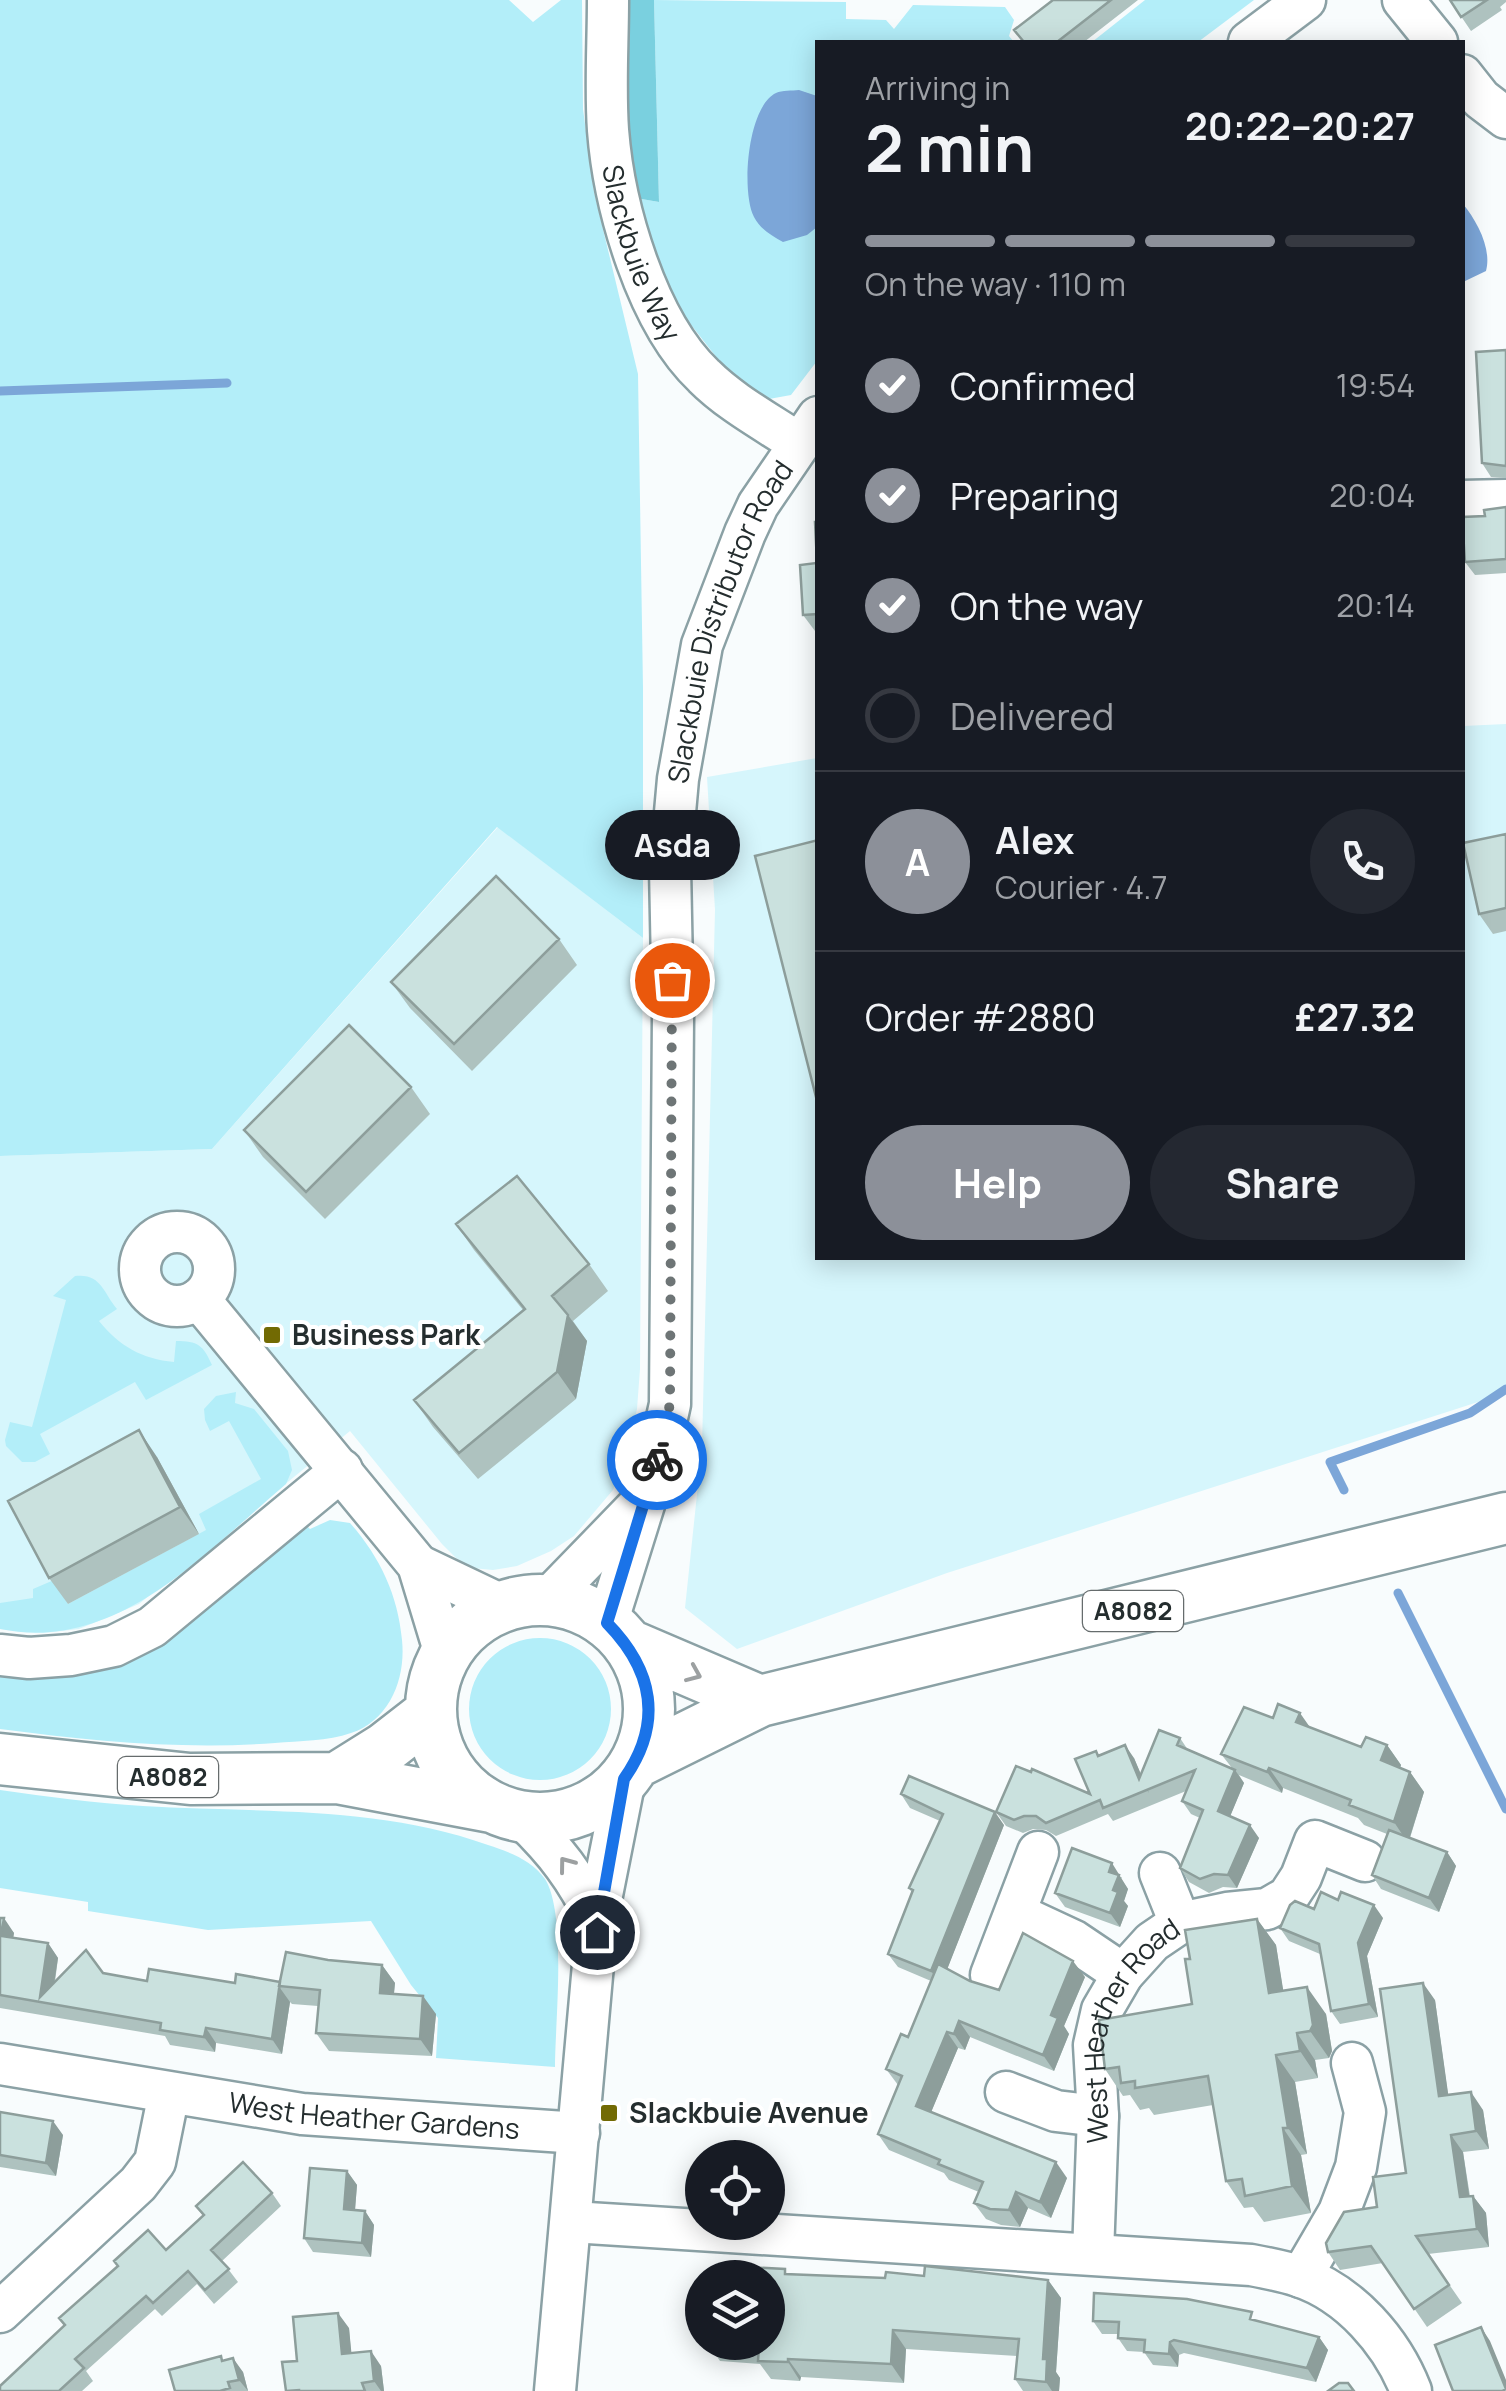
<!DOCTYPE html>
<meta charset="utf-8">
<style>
body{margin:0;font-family:Manrope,sans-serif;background:#242831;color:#f1f3f6;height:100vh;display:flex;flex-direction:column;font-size:38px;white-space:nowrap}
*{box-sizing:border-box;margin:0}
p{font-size:32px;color:#9ea1a6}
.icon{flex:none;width:55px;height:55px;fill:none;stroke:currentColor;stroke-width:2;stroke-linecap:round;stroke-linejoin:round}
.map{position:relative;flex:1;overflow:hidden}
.details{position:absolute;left:815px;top:40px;width:650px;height:1220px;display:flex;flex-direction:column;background:#171b24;border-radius:0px;box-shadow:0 5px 25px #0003}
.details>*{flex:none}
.buttons{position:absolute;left:685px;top:2140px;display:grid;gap:20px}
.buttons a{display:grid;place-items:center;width:100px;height:100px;border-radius:50%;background:#171b24;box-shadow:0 5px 25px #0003;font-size:50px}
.pin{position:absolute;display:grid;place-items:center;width:85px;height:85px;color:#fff;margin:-42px;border:5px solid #fff;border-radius:50%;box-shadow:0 2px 10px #0007}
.courier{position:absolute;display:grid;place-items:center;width:100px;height:100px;margin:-50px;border:8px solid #1a73e8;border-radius:50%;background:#fff;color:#222;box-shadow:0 2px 12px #0007}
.bubble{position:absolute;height:70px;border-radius:35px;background:#171b24;box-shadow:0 5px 25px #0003;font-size:32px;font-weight:700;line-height:70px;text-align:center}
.headline em{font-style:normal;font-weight:700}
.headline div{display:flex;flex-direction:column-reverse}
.headline{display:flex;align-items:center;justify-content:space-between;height:170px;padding:0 50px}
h1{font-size:65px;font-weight:700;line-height:75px}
.bar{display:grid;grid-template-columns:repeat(4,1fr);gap:15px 10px;align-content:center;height:120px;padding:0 50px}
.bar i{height:12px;border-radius:8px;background:#363941}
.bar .active{background:#8c9099}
.bar p{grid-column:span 4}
.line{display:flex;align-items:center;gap:25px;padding:0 50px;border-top:2px solid #363941}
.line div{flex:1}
.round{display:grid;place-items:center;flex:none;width:105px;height:105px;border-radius:52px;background:#242831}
ol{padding:0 50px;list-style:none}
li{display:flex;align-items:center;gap:30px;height:110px}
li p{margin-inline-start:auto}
li .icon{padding:10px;border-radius:50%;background:#8c9099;color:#fff;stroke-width:4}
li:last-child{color:#9ea1a6}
li i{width:55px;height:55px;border:5px solid #363941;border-radius:50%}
.cta{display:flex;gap:20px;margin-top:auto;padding:20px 50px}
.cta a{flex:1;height:115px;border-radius:60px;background:#8c9099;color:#fff;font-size:40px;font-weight:700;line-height:115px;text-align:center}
.cta a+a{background:#242831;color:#f1f3f6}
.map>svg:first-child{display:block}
.built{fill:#d6f6fc}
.green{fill:#b3eef9}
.forest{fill:#7ad0df}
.water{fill:#7ca6d8}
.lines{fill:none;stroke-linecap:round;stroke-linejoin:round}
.stream{stroke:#7ca6d8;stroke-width:9}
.minor-casing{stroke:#8ba1a5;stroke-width:45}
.major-casing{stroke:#8ba1a5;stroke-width:55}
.minor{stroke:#fff;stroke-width:40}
.major{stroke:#fff;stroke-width:50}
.wall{fill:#aec2bf}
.shaded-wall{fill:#8d9e9b}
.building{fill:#cae1de;stroke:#8d9e9b;stroke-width:2.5}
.oneway{stroke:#9ca0a1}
.done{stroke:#6e7576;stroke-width:10;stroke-dasharray:0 18}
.route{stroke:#1a73e8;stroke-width:12}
.poi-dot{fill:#726a03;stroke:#fff;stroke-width:4}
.labels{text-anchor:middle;stroke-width:8;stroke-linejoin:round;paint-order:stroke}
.shield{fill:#fff;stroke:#666c6d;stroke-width:2.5}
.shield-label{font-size:25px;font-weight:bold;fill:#242d2e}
.street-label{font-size:28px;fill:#242d2e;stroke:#fff}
.poi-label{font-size:28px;font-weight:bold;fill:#242d2e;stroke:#fff;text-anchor:start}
</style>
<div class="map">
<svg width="1506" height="2391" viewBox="0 0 1506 2391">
<rect width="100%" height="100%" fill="#f8fcfd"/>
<!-- built -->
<path class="built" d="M1506 724V1393L947 1573 737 1649 685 1608 702 1447 715 910 707 777 817 758 818 1258H1462L1463 726Z
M498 827 643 938 640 1369 637 1409 627 1456 613 1490 574 1536 551 1551 517 1566 493 1570 472 1568 456 1558 442 1544 350 1431 139 1604 79 1629 43 1633 0 1629V1156L212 1149Z"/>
<!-- green -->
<path class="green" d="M0 0H509L533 22 561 0H582L583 109 594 192 638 374 643 688V938L497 827 212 1149 0 1156Z
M654 0 846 2V19L886 20 894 29 913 5 1005 7 1014 20 1009 36 1014 42H818L817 361 791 395 769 399 731 376 681 312 630 197 659 202Z
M1145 0H1254L1198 42H1092Z
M75 1276C101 1273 103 1292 117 1309L99 1321C119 1346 142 1359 174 1362L176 1341C198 1341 203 1345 212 1365L146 1400 135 1382 40 1434 50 1454 35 1462H22L6 1446 5 1440 10 1422 32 1427 66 1300 53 1296Z
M236 1392 235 1403 254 1409 288 1451 292 1470 286 1484C204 1553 118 1653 0 1629V1603L33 1598V1589L54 1580 68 1604 206 1530 199 1514 261 1479 229 1421 210 1431 205 1420 204 1409 216 1396Z
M330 1520 350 1523C380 1557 398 1595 402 1640 406 1678 390 1720 351 1733 328 1741 299 1741 275 1743 183 1750 92 1741 0 1729V1670L47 1673 303 1522 310 1529Z
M469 1709a71 71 0 1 1 142 0a71 71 0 1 1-142 0Z
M0 1790C48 1797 95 1803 143 1806 259 1813 377 1805 488 1845 509 1852 532 1860 545 1879 567 1914 555 2023 555 2067L436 2058 438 2018 411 1985 371 1921 208 1930 88 1911V1902L0 1888Z"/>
<!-- forest -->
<path class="forest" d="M621 0H654L659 202 630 197Z"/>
<!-- water -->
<path class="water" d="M799 90 817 96V227L807 235 783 242C771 235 761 230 754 217 741 192 747 107 776 93 782 90 792 91 799 90Z
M1463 204C1477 221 1492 249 1486 271L1463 282Z"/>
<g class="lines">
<!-- stream -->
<path class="stream" d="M0 391 227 383
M1344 1490 1330 1462 1470 1413 1506 1389
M1398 1593 1506 1809"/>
<defs>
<g id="minor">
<path id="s1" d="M608 0C608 43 605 87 608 130 614 208 647 322 704 376 731 403 767 422 798 443"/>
<path d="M1403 0 1437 42"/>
<path d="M1249 42 1305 0"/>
<path d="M1462 75 1481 99 1506 118"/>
<path d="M1462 501 1506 500"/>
<circle cx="177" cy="1269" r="37"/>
<path d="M199 1299 418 1565 445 1654"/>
<path d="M418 1565 504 1606"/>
<path d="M547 1600 640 1504"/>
<path id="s2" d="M607 1623 657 1463 670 1404 673 1017 670 868 678 779 702 645 745 533 758 505 818 417"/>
<path d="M0 1655 29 1658 71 1655 114 1646 152 1627 342 1470"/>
<path d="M522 1818C556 1851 576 1877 597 1920"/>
<path d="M1160 1873 1180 1923"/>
<path d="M1016 1914 1074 1941 1123 1974"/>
<path d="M991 1975 1038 1852"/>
<path id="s3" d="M0 2064 302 2114 579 2133"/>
<path d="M1006 2092 1056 2111 1098 2116"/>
<path d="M572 2222 1251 2265C1267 2268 1283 2271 1298 2276 1350 2293 1392 2342 1411 2391"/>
<path id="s4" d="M1093 2254 1098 2116 1094 2045 1102 2010 1123 1974 1152 1942 1180 1923 1227 1913 1267 1909 1288 1897 1301 1877 1315 1841 1365 1861"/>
<path d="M1301 2277 1339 2212 1356 2167 1365 2112 1352 2063"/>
<path d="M0 2312 138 2184 155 2162 169 2093"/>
<path d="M555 2391 597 1920 625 1779"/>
</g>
<path id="major" d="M431 1709a109 109 0 1 1 218 0a109 109 0 1 1-218 0Z
M629 1645 760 1701
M0 1759 190 1779 337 1778 491 1807
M635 1763 760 1701 1506 1518
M337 1778 385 1748 430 1713"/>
</defs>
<!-- minor casing -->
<use href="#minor" class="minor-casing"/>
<!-- major casing -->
<use href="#major" class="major-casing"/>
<!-- minor -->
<use href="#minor" class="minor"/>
<!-- major -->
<use href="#major" class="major"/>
</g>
<!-- wall -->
<path class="wall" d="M1053 0H1138L1084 42H1023L1014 30Z
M1450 0H1506V2L1500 7 1502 10 1471 31Z
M1506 350V478L1491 477 1482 463Z
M1506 507V573L1475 575 1465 562 1485 516Z
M818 522V635L803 615 817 563Z
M1506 834V931L1493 934 1479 914Z
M559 939 577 965 472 1071 410 1008 391 982Z
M411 1087 430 1114 325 1219 263 1157 244 1130Z
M456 1224 589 1264 608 1291 573 1321 587 1341 576 1399 478 1479 433 1427 414 1400 523 1310 474 1250Z
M157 1457 199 1534 68 1604 49 1578Z
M1273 1718 1310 1727 1361 1747 1387 1745 1401 1765 1400 1768 1410 1772 1424 1792 1410 1838 1447 1852 1456 1866 1439 1912 1381 1889 1372 1875 1387 1834 1364 1825 1358 1818 1283 1788 1282 1793 1239 1775 1244 1783 1230 1816 1259 1838 1237 1888 1223 1887 1209 1893 1189 1882 1180 1868 1200 1818 1191 1814 1182 1801 1186 1791 1113 1821 1108 1814 1056 1836 1046 1830 1033 1829 1023 1833 1006 1826 996 1812 1090 1794 1096 1751 1099 1755 1134 1758 1141 1775 1180 1738 1188 1750 1232 1768 1221 1754Z
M901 1794 1004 1825 947 1969 970 1981 999 1990 1085 1977 1064 2026 1069 2034 1054 2071 970 2037 965 2050 958 2048 931 2112 1067 2178 1051 2218 1028 2208 1020 2227 1001 2225 986 2219 974 2203 979 2192 949 2180 944 2173 889 2150 878 2134 898 2085 886 2069 908 2037 931 1981 898 1967 888 1954 912 1893 909 1888 940 1821 910 1808Z
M1122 1877 1121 1879 1128 1889 1124 1901 1128 1906 1120 1927 1065 1907 1055 1893Z
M0 1918 14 1933 13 1938 48 1943 58 1958 55 1982 103 1973 147 1981 235 1983 280 1982 328 1960 382 1965 395 1983 394 1994 436 2014 432 2056 329 2051 316 2033 318 2006 292 2004 290 2002 282 2054 216 2043 215 2052 170 2045 165 2036 0 2008Z
M1383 1918 1367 1956 1378 2017 1340 2024 1331 2011 1320 1954 1289 1941 1280 1928Z
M1257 1919 1276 1945 1283 1991 1326 2014 1332 2051 1329 2058 1315 2060 1318 2078 1295 2082 1307 2154 1301 2155 1311 2213 1264 2222 1253 2207 1244 2208 1226 2181 1213 2105 1154 2115 1149 2108 1140 2110 1130 2095 1123 2096 1105 2069 1192 2004 1190 1959Z
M1435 2000 1448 2095 1483 2110 1489 2149 1463 2152 1470 2196H1473L1486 2213 1489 2247 1428 2254 1462 2303 1427 2327 1383 2263 1340 2270 1328 2252 1377 2207 1406 2173Z
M0 2112 63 2135 56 2176 0 2167Z
M347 2171 357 2185 355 2210 365 2211 374 2225 371 2257 313 2252 304 2238Z
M272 2193 281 2206 222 2261 238 2282 214 2304 197 2284 162 2316 155 2309 86 2371 93 2381 82 2391H0L64 2326 59 2318 166 2250 203 2216 196 2206Z
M788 2274 885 2278 924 2276 1048 2280 1061 2298 1056 2372 1060 2378 1059 2391H1023L1015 2379 1017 2356 906 2349 904 2383 801 2377 800 2381 771 2379 760 2364 720 2361 707 2342Z
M1093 2321H1258L1319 2337 1328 2350 1316 2382 1184 2353 1179 2355 1178 2367 1153 2365 1144 2352 1127 2351 1118 2338V2334H1102Z
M349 2328 351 2353 381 2366 384 2391H286L297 2361Z
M224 2360 243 2372 248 2391H175Z"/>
<!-- shaded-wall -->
<path class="shaded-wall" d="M568 1315 587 1341 576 1399 557 1372Z
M139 1430 157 1457 199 1534 180 1507Z
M1300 1713 1314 1733 1296 1722Z
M1125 1745 1134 1758 1149 1793 1139 1779Z
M1387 1745 1401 1765 1395 1780 1381 1760Z
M1269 1768 1283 1788 1282 1793 1267 1772Z
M1235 1770 1244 1783 1227 1824 1218 1811Z
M1410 1772 1424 1792 1408 1843 1394 1822Z
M995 1812 1004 1825 941 1985 931 1971Z
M1250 1825 1259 1838 1237 1888 1228 1875Z
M1447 1852 1456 1866 1439 1912 1429 1898Z
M1112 1863 1128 1889 1124 1901 1128 1906 1120 1927 1110 1913 1113 1890 1109 1872Z
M1374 1905 1383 1918 1367 1956 1378 2017 1369 2004 1358 1943Z
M4 1918 14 1933 11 1951 1 1936Z
M1257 1919 1276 1945 1288 2020 1269 1993Z
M48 1943 58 1958 51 2004 40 1997Z
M1073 1961 1085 1977 1064 2026 1069 2034 1054 2071 1043 2055 1051 2015Z
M382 1965 395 1983 392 2011 380 1993Z
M1423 1983 1435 2000 1451 2114 1439 2096Z
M1307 1987 1326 2014 1332 2051 1329 2058 1310 2031Z
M280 1988 290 2002 282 2054 272 2039Z
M423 1996 436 2014 432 2056 420 2039Z
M959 2021 970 2037 965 2050 954 2034Z
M206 2028 216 2043 215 2052 204 2037Z
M947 2032 958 2048 927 2122 916 2106Z
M1297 2033 1315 2060 1318 2078 1300 2051Z
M1276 2055 1295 2082 1307 2154 1288 2128Z
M1471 2092 1483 2110 1489 2149 1476 2131Z
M53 2121 63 2135 56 2176 46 2163Z
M1283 2128 1301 2155 1311 2213 1292 2186Z
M1451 2135 1463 2152 1472 2215 1460 2197Z
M1056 2162 1067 2178 1051 2218 1040 2202Z
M347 2171 357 2185 354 2222 344 2209Z
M1016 2192 1028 2208 1020 2227 1009 2210Z
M1473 2196 1486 2213 1489 2247 1477 2229Z
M365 2211 374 2225 371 2257 362 2243Z
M1048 2280 1061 2298 1056 2372 1060 2378 1059 2391H1052L1046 2382 1043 2359Z
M338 2313 349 2328 353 2369 342 2354Z
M1481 2327 1490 2341 1506 2380V2390Z
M893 2330 906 2349 904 2383 891 2364Z
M1319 2337 1328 2350 1316 2382 1307 2368Z
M1170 2342 1179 2355 1178 2367 1169 2354Z
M371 2351 381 2366 384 2391H381L374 2381Z
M233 2358 243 2372 248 2391 239 2380Z
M788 2359 801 2377 800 2381 788 2362Z"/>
<!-- building -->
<path class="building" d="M1053 0H1111L1057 42H1024L1014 30Z
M1450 0H1487L1461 17Z
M1506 350V466L1482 463 1476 352Z
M1506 507V559L1465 562 1462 517 1485 516 1484 510Z
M815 522H818V614L803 615 800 565 817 563Z
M1506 834V908L1479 914 1463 843Z
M818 840V1105L755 856Z
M496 876 559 939 454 1044 391 982Z
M349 1025 411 1087 306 1192 244 1130Z
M517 1176 589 1264 552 1296 568 1315 557 1372 459 1453 414 1400 525 1309 456 1224Z
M139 1430 180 1507 49 1578 8 1501Z
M1278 1704 1300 1713 1296 1722 1361 1747 1366 1737 1387 1745 1381 1760 1410 1772 1394 1822 1349 1805 1351 1800 1269 1768 1267 1772 1221 1754 1244 1707 1273 1718Z
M1159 1730 1180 1738 1177 1745 1235 1770 1218 1811 1250 1825 1228 1875 1214 1874 1200 1879 1180 1868 1203 1810 1182 1801 1195 1770 1103 1808 1100 1800 1046 1823 1036 1816H1024L1014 1820 996 1812 1016 1766 1031 1772 1032 1769 1090 1794 1075 1759 1096 1751 1098 1756 1125 1745 1139 1779Z
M909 1776 995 1812 931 1971 888 1954 913 1890 909 1888 943 1814 901 1794Z
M1389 1830 1447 1852 1429 1898 1372 1875Z
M1072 1848 1112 1863 1109 1872 1119 1875 1113 1890 1118 1892 1110 1913 1055 1893Z
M1321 1892 1338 1900 1341 1892 1374 1905 1358 1943 1369 2004 1331 2011 1319 1944 1280 1928 1290 1905 1295 1901 1314 1909Z
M0 1918H4L1 1936 48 1943 40 1997 86 1950 103 1973 147 1981 149 1969 235 1983 236 1974 280 1982 272 2039 206 2028 204 2037 160 2030 161 2023 0 1995Z
M1257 1919 1269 1993 1307 1987 1313 2025 1310 2031 1297 2033 1300 2051 1276 2055 1288 2128H1283L1292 2186 1245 2196 1242 2179 1226 2181 1208 2076 1135 2088V2081L1121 2083 1119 2067 1105 2069 1099 2020 1192 2004 1185 1959H1190L1185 1930Z
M1023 1933 1073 1961 1051 2015 1058 2018 1043 2055 959 2021 954 2034 947 2032 916 2106 1056 2162 1040 2202 1016 2192 1009 2210 990 2209 974 2203 983 2182 938 2164 940 2160 878 2134 902 2076 886 2069 901 2034 908 2037 938 1964 970 1981 999 1990Z
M286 1952 328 1960 382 1965 380 1993 423 1996 420 2039 316 2033 320 1990 279 1986Z
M1423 1983 1439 2096 1471 2092 1476 2131 1451 2135 1460 2197 1473 2196 1477 2229 1416 2236 1449 2285 1414 2309 1371 2246 1328 2252 1326 2243 1344 2212 1377 2207 1373 2177 1406 2173 1380 1989Z
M0 2112 53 2121 46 2163 0 2155Z
M243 2162 272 2193 211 2250 229 2269 205 2290 188 2271 153 2303 146 2296 75 2359 84 2368 59 2391H0V2386L65 2325 59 2318 118 2266 114 2261 148 2230 166 2250 204 2215 196 2206Z
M310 2168 347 2171 344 2209 365 2211 362 2243 304 2238Z
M925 2266 1048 2280 1043 2359H1047L1046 2382 1015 2379 1019 2339 893 2330 891 2364 788 2359V2362L758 2361 759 2346 707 2343 768 2342V2278H746V2267L785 2269V2274L885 2278 886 2272 924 2276Z
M1094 2293 1187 2299 1252 2312 1250 2319 1319 2337 1307 2368 1174 2340 1170 2342 1169 2354 1144 2352 1145 2340 1118 2338 1119 2322 1093 2321Z
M338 2313 342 2354 371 2351 374 2381 362 2383 365 2391H299V2390L286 2391 282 2362 297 2361 293 2317Z
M1481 2327 1506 2389 1502 2391H1453L1435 2345Z
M221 2356 222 2361 233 2358 239 2380 228 2382 230 2388 220 2391H175L169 2370Z
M1339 2383H1348L1354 2391H1328Z"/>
<!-- one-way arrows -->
<defs><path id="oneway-chevron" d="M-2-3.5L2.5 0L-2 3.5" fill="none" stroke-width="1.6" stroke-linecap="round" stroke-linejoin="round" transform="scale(2.5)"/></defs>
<g class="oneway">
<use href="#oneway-chevron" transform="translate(694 1674) rotate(23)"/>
<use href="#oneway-chevron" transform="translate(566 1864) rotate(-127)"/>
</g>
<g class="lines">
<!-- done -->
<path class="done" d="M657 1460 670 1404 672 980"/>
<!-- route -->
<path class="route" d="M597 1932 624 1779C664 1722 653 1670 607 1623L657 1460"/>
</g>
<!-- markers -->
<g class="poi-dot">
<rect x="262" y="1325" width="20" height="20" rx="5"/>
<rect x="599" y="2103" width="20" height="20" rx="5"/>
</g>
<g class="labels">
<!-- shield labels -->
<g class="shield">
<rect x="1083" y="1591" width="100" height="40" rx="8"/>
<rect x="118" y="1757" width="100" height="40" rx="8"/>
</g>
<g class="shield-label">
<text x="1133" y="1620">A8082</text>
<text x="168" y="1786">A8082</text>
</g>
<!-- street labels -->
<g class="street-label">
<text dy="10" stroke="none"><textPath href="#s1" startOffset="258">Slackbuie Way</textPath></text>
<text dy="10" stroke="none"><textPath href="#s2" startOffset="1020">Slackbuie Distributor Road</textPath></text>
<text dy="10" stroke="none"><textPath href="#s4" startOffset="235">West Heather Road</textPath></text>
<text dy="10" stroke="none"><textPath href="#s3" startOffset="378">West Heather Gardens</textPath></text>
</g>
<!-- poi labels -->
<g class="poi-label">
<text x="292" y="1345">Business Park</text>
<text x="629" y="2123">Slackbuie Avenue</text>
</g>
</g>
</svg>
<div class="buttons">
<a><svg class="icon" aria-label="locate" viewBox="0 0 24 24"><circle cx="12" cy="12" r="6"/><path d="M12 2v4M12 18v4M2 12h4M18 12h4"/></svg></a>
<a><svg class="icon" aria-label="layers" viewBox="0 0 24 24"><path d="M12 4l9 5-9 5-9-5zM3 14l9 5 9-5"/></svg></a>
</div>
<div class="pin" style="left:672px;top:980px;background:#ea580c"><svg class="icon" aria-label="bag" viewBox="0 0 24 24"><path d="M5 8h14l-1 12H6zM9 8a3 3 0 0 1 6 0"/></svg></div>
<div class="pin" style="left:597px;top:1932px;background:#1f2937"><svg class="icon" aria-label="home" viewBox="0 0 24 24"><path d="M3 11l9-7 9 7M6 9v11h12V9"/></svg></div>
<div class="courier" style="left:657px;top:1460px"><svg class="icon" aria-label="bike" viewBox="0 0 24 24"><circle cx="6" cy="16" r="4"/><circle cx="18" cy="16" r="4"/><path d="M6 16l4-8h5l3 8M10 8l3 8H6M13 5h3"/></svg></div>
<div class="bubble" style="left:605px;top:810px;width:135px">Asda</div>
<section class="details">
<div class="headline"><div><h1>2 min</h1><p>Arriving in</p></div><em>20:22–20:27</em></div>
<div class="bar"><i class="active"></i><i class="active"></i><i class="active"></i><i></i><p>On the way · 110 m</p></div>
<ol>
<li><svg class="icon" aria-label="check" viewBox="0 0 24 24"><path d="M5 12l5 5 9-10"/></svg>Confirmed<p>19:54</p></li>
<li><svg class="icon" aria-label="check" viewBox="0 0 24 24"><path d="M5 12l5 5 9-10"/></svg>Preparing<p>20:04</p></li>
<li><svg class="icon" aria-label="check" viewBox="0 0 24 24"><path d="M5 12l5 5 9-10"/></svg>On the way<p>20:14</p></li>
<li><i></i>Delivered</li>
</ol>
<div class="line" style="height:180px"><b class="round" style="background:#8c9099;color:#fff">A</b><div><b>Alex</b><p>Courier · 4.7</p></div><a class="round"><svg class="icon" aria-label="phone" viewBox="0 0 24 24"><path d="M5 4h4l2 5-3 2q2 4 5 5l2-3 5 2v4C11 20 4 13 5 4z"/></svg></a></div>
<div class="line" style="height:130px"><div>Order #2880</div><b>£27.32</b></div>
<div class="cta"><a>Help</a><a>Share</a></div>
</section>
</div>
